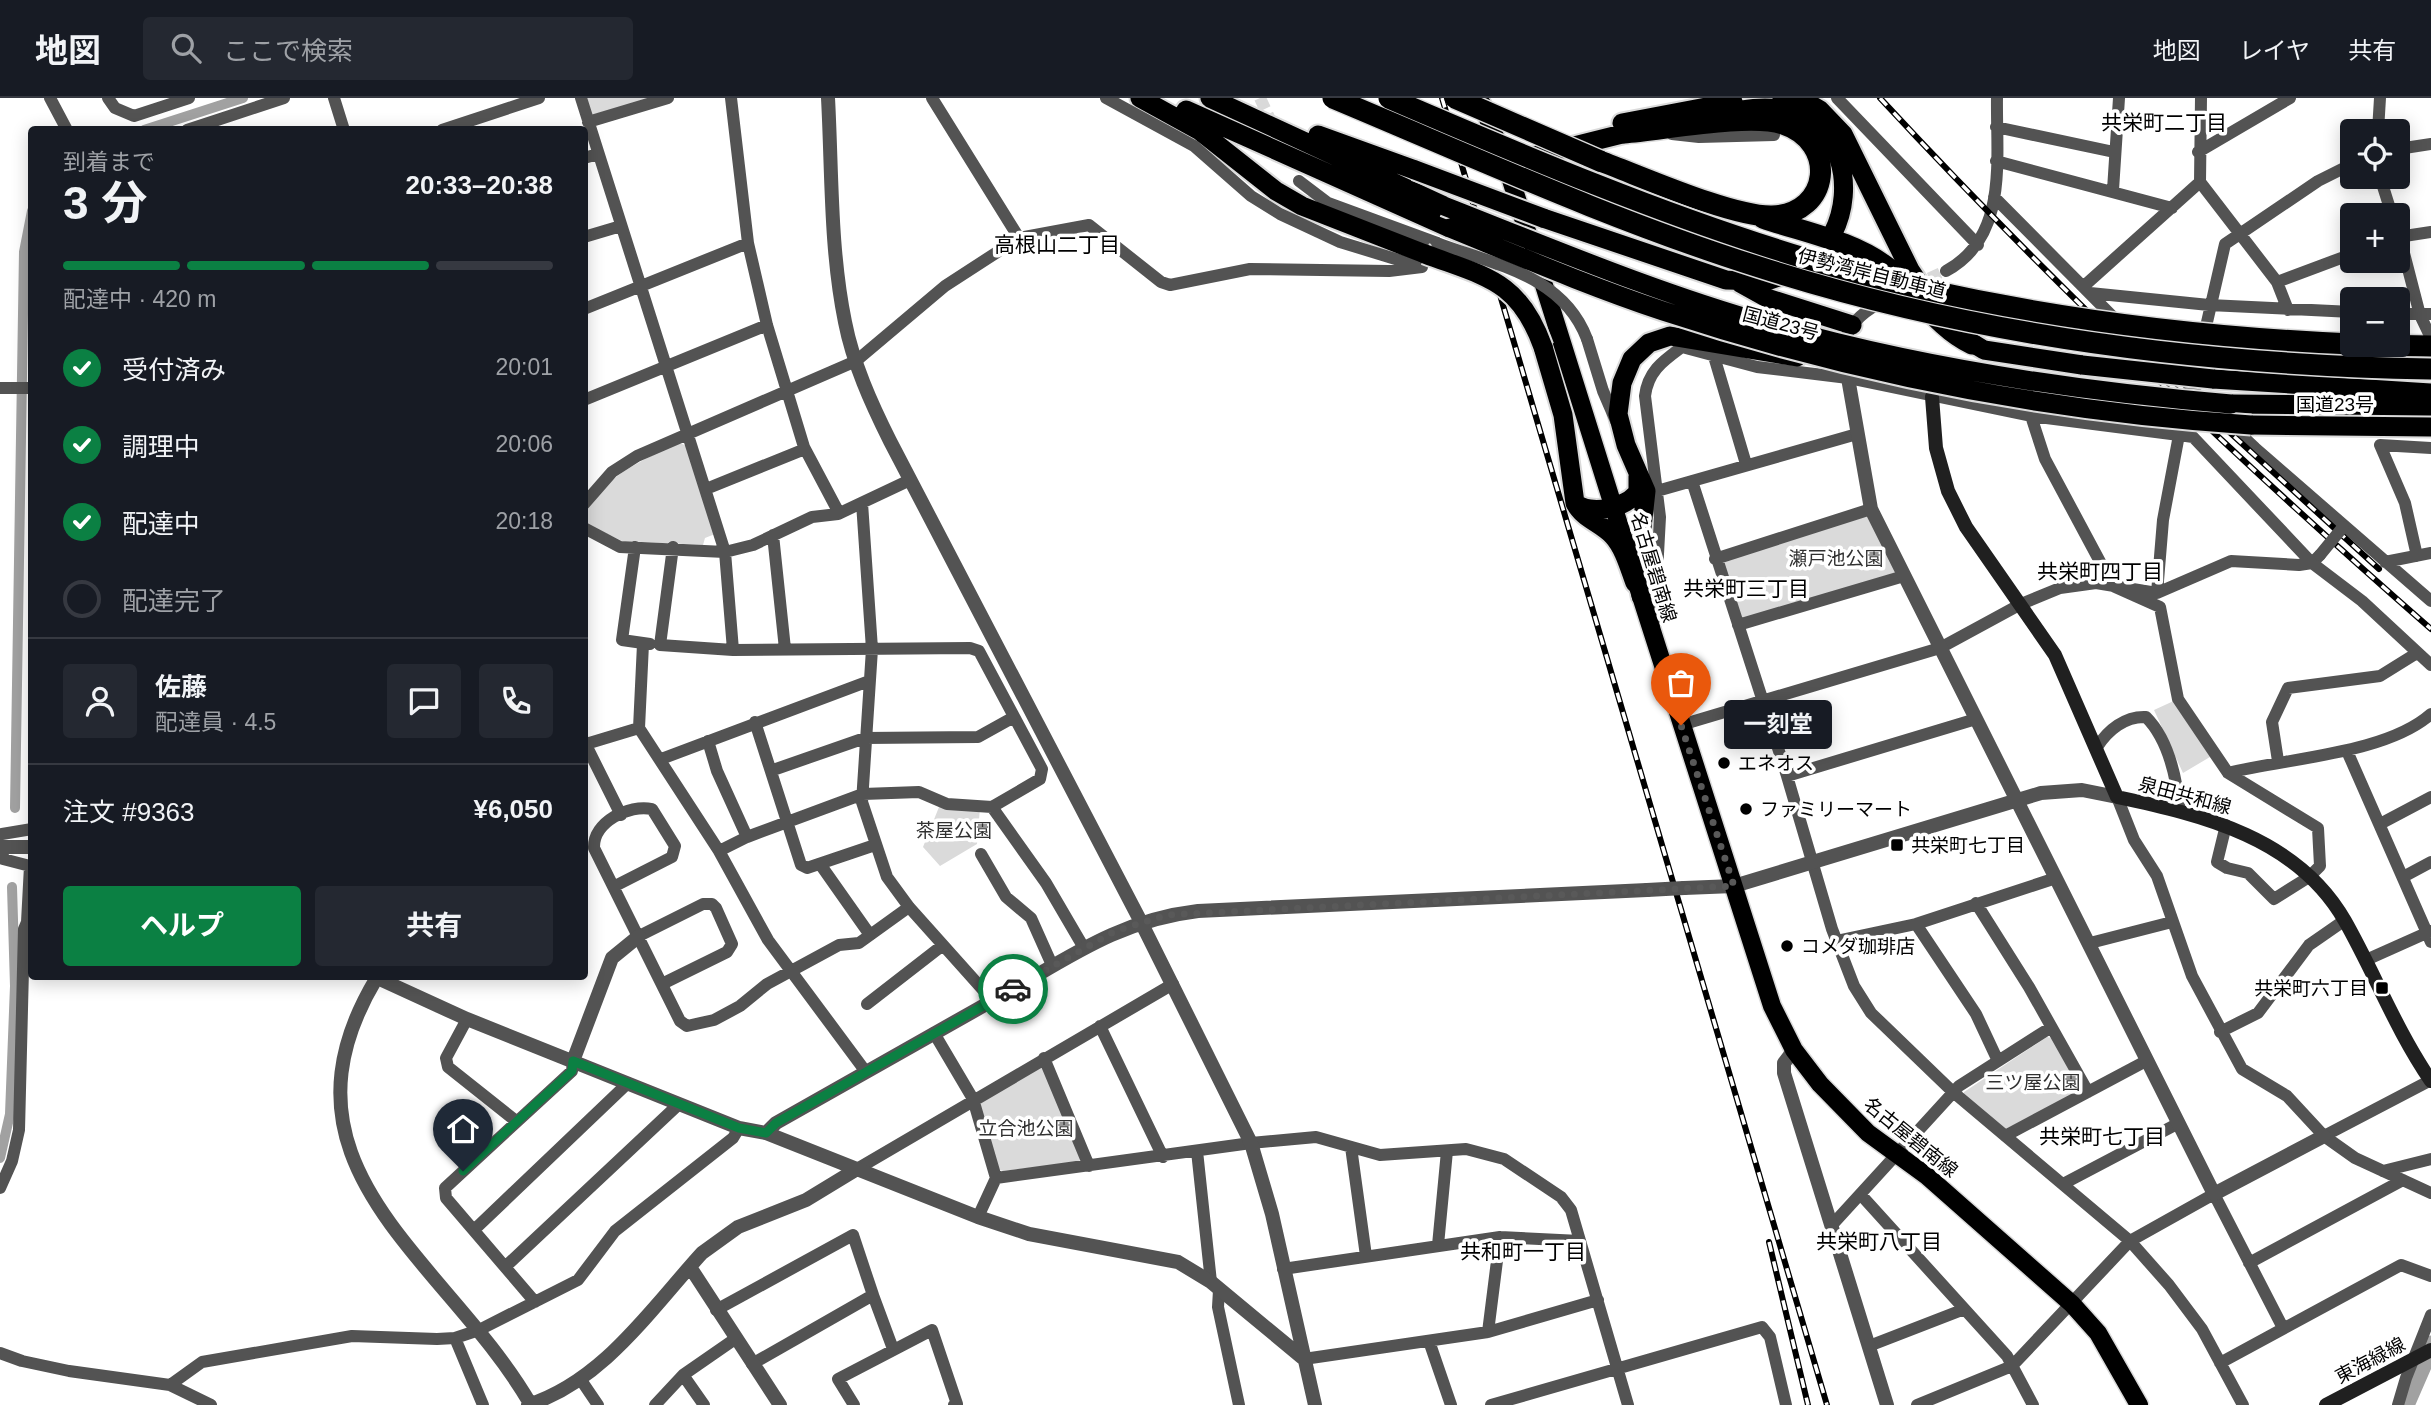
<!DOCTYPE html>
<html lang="ja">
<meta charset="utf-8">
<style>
body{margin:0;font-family:Helvetica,"Noto Sans JP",sans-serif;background:#242831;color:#f1f3f6;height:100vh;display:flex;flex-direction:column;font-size:26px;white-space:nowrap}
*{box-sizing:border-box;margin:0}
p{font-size:23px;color:#9ea1a6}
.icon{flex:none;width:38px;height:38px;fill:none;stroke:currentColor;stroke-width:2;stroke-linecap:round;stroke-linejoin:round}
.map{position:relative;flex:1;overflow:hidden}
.sheet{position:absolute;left:28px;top:28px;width:560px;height:854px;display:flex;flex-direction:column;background:#171b24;border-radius:7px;box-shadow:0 4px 18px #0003}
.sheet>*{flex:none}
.fabs{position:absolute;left:2340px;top:21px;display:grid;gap:14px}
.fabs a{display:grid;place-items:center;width:70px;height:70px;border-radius:7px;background:#171b24;box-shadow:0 4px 18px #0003;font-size:35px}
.pin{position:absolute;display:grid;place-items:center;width:60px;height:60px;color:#fff;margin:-72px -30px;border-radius:50% 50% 50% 0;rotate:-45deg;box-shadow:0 0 7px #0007}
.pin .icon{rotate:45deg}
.courier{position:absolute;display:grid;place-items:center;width:70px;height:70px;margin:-35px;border:5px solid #0b8043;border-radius:50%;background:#fff;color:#222;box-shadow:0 2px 9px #0007}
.bubble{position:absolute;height:49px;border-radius:7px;background:#171b24;box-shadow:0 4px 18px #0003;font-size:23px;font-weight:700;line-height:49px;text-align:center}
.headline em{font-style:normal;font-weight:700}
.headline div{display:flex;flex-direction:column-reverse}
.headline{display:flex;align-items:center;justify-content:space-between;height:119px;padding:0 35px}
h1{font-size:46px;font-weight:700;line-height:52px}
.bar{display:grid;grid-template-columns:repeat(4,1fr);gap:10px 7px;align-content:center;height:84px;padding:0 35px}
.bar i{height:9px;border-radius:5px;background:#363941}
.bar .current{background:#0b8043}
.bar p{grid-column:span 4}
.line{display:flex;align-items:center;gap:18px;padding:0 35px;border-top:2px solid #363941}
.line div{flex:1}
.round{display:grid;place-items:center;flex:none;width:74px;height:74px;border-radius:7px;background:#242831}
ol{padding:0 35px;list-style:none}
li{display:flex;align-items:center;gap:21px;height:77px}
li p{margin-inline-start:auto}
li .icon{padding:7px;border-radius:50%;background:#0b8043;color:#fff;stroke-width:4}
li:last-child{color:#9ea1a6}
li i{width:38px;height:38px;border:4px solid #363941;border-radius:50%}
.primary-button{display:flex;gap:14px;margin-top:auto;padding:14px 35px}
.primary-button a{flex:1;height:80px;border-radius:7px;background:#0b8043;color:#fff;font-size:28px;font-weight:700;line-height:80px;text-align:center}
.primary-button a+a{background:#242831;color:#f1f3f6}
header{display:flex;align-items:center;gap:42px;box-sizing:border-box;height:98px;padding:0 35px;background:#171b24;border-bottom:2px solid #363941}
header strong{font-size:33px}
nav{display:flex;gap:38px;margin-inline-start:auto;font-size:24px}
.search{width:490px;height:63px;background:#242831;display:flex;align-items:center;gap:18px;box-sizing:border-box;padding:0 24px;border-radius:7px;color:#9ea1a6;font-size:26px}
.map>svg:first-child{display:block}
.green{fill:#dadada}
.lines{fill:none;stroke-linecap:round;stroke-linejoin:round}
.canal{stroke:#a1a1a1;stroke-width:10}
.river{stroke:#a1a1a1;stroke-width:19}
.minor-tunnel{stroke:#d9d9d9;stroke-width:12;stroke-dasharray:12 6;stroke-linecap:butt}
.primary-casing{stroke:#dbdbdb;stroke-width:21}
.trunk-casing{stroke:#dbdbdb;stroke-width:23}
.motorway-casing{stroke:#dbdbdb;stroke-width:24}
.minor{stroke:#535353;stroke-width:12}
.tertiary{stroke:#535353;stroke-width:14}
.secondary{stroke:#202020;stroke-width:14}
.primary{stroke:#000;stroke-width:18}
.trunk{stroke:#000;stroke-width:19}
.motorway{stroke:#000;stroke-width:21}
.rail-casing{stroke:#000;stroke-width:6}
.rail{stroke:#fff;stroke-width:3.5;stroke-dasharray:10;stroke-linecap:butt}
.trunk-bridge-casing{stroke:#dbdbdb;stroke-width:23;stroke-linecap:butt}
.motorway-bridge-casing{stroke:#dbdbdb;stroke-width:24;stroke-linecap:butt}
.minor-bridge{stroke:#535353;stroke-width:12}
.tertiary-bridge{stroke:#535353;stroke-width:14}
.trunk-bridge{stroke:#000;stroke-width:19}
.motorway-bridge{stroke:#000;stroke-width:21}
.done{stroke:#595959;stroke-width:7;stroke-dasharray:0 12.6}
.route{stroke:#0b8043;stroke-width:9}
.poi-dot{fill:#000;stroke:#fff;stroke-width:2.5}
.labels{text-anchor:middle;stroke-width:7;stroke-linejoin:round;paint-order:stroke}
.street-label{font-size:19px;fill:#000;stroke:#fff}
.park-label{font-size:19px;fill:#313131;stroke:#fff}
.poi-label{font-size:19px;fill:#000;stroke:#fff;text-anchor:start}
.neighbourhood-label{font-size:21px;fill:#000;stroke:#fff}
</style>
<header>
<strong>地図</strong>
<div class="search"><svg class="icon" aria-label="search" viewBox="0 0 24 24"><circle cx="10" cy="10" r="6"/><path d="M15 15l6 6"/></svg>ここで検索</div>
<nav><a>地図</a><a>レイヤ</a><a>共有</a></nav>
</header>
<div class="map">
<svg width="2431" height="1307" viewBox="0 0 2431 1307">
<rect width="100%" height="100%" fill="#fff"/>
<!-- green -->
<path class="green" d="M586 0H655L591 17Z
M680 345 689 349 715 436 705 440 703 447 622 443 585 425C584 387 651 357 680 345Z
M1871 411 1904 478 1738 527 1715 461Z
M2178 601 2215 656 2183 675 2154 612Z
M939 709 980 710 977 746 940 768 923 749Z
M2047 939 2052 940 2079 988 2078 994 2006 1031 1964 997V994Z
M1039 969 1043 970 1081 1060 1079 1064 1003 1073 997 1071 980 1009 982 1002Z"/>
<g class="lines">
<!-- canal -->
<path class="canal" d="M144 32 243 0
M15 710 24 154 32 113
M0 1060 10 1016 15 888 12 789"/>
<!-- river -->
<path class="river" d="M2405 1307 2431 1247"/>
<!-- minor-tunnel -->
<path class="minor-tunnel" d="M1260 0 1273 28
M1913 188 1946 173"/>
<defs>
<path id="primary" d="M1482 6 1506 66 1627 452
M1637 486 1772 908 1794 952 1820 986 1868 1035 1927 1078 2072 1206 2098 1235 2139 1307"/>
<path id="trunk" d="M1140 0 1200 33 1276 93 1302 108 1425 156
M1210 0 1444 108
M1782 0 1808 5 1820 12 1843 36 1910 172 1928 199
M1186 12 1450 130
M1719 16C1740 12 1763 7 1785 12 1842 25 1856 89 1833 135
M1622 25 1733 4
M1318 37 1415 72
M1522 61 1638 32
M1543 120 1726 182 1767 183 1792 174
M1740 185 1767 200 1852 227
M1961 238 1984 252 2082 267
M1543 249 1563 317 1575 405C1583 421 1601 425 1613 438 1624 450 1629 469 1635 485
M2213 281 2431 295
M2231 306 2431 308
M2251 327 2431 329
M1575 405C1590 418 1628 410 1638 393V378
M1641 498 1638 466 1646 393 1626 347 1618 316 1622 285 1632 261 1649 245 1670 238 1797 259"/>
<path id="motorway" d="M1600 63C1641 78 1732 119 1772 118 1831 116 1838 44 1783 26 1749 15 1663 32 1624 35
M1763 120C1803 134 1854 143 1888 170 1918 194 1936 229 1972 246
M2369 247 2431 248"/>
</defs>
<!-- primary casing -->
<use href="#primary" class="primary-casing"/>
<!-- trunk casing -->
<use href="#trunk" class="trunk-casing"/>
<!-- motorway casing -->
<use href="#motorway" class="motorway-casing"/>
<!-- minor -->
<path class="minor" d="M50 0 67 32
M108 0 115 10 134 18 189 0
M334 0 344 32
M581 0 725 454 733 552
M731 0 748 145 767 227 804 349 839 415
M932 0 1019 140
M1106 0 1194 48 1251 98 1280 116 1340 144 1415 167
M1837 0 1978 147
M2201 0 2200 84 2277 184 2288 212
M588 24 668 0
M1996 29 2114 54
M187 32 284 0
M442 32 539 0
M2378 33 2380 0
M1672 36 1699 39 1774 37V31
M2398 51 2431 46
M2198 54 2290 0
M584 60 598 56
M1996 63 2172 110
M2380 79 2392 117
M1299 83 1328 105 1437 145
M2113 92 2119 0
M1994 99 2117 223
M2398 132 2420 217 2431 240
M584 139 621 128
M2398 139 2431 134
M1946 173C2009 139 1996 61 1997 0
M2277 184 2352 156
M2084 188 2200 84
M2090 195 2209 207 2352 214
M584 211 748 145
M2398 216H2431
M1587 241 1603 293 1616 323
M1843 253C1846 228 1860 216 1881 204
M2152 254 2255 350 2431 503
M1713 255 1746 366
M2193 285 2225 146 2318 83 2352 66
M0 290H32
M584 302 767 227
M2031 318 2045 361 2113 488 2160 509 2178 601 2228 675C2287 660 2386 656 2431 616
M1692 383 1787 678 1832 831 1854 888 1871 915 1953 994 2130 1143 2169 1187 2202 1231 2243 1307
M706 391 805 351
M1657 393 1857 336
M862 405 872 551 862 704 887 779 909 809 993 903
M584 406 612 374 637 358 856 263 945 188 1019 140 1089 127 1161 184 1170 187 1250 171 1389 173 1422 169
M584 430 620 449 725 454 753 447 812 419 838 416 910 382
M773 437 785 551
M635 449 622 542 650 546
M673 449 660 547 733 552 970 550 979 553 1042 671 1040 681 992 709 947 706 919 694 863 696 747 739 719 753
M2417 458 2405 405 2380 347 2431 350
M1715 461 1871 411
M2385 464 2431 455
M2157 495 2163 422 2179 337 2193 339 2312 465 2362 503 2431 567
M1738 527 1904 478
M1654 530 1660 419 1645 298C1648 273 1663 263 1682 249L1757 269 1848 280 2031 318 2179 337
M643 546 639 630 719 753 768 842 866 974
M755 624 801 767 807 770 875 747
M1681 627 1940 550 2021 506 2060 490 2096 485 2157 495 2231 463 2299 467 2312 465 2320 457
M584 643 621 717
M708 643 717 673 747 739
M586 646 639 630
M2097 649C2108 632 2125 618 2146 619 2169 642 2177 682 2180 714
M2347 653 2431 844
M661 661 869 583
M2278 663 2272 624 2288 590 2380 578 2417 555
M773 672 865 640 978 639 1014 619
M1787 678 1976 621
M2117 699 2134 742 2157 778 2192 878 2242 971 2287 998 2324 1038
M992 709 1046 785 1084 850
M2380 726 2431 699
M2226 727 2217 764 2227 770 2248 775 2274 801 2309 779 2320 768 2318 730 2228 675
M981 756 1006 799 1031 820 1052 867
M820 766 870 837
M2403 779 2431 764
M615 788 672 759 675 748 652 711C629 706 593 724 594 750L680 923 687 928 714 922 740 908 767 886 839 847 859 845 909 809
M1976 805 2029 889 2088 994
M1916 826 1976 916 1998 963
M639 838 703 806H712L716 810 732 846 727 854 662 886
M1836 843 1916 826 2056 780
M2090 845 2172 824
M2366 862 2431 833
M867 906 943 847
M467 921 446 960 448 969 516 1023
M1100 928 1163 1059
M2220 934 2258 915 2309 847 2345 822
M934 935 973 1001 996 1080 978 1119
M1044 960 1089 1068
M2431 982 2324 1038 2355 1060 2431 1095
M2005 1038 2146 963
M1351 1049 1366 1158
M1197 1053 1211 1184
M857 1071 1173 886
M2383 1073 2431 1061
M996 1080 1251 1045 1316 1039 1380 1057 1466 1051 1504 1061 1561 1099 1571 1112 1628 1307
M2063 1086 2177 1026
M0 1090 12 1063 19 1032 24 831 27 824 30 768 3 761 2 736 32 731
M1862 1098 2007 1258 2033 1307
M1832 1127 1959 988 2050 930
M475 1131 628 985
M1438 1147 1447 1053
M2249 1165 2403 1082
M505 1169 679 1006
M1283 1171 1500 1139 1580 1143
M1219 1192 1218 1209 1239 1307
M535 1204 446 1100 445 1090 572 973 573 963
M716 1212 853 1137 873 1197
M1488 1234 1500 1139
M455 1240 483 1307
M1429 1243 1451 1307
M1869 1248 1962 1212
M0 1255 22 1263 69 1273 170 1287 211 1307
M1304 1261 1488 1234 1598 1202
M2220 1265 2401 1167 2431 1178
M752 1266 873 1197 893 1251
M683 1277 704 1307
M581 1282 598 1307
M170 1287 202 1264 352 1238 437 1241 455 1240 479 1232 578 1182 615 1133 733 1040 739 1030
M655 1307 683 1277 735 1241
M854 1307 838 1281 932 1232 957 1306 954 1307
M1491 1307 1762 1229 1770 1239 1786 1307
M1917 1307 2012 1268 2130 1143 2214 1096 2283 1230
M2398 1307 2406 1280 2431 1217"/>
<!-- tertiary -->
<path class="tertiary" d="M828 0C832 73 830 151 845 224 853 265 871 305 890 343L1141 824 1251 1045 1272 1116 1315 1307
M1848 280 1871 411 2214 1096 2324 1038
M0 749H32
M1684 790 1734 788 2041 695 2082 692 2117 699
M373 878 467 921 739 1030 766 1035 978 1119 1029 1136 1178 1164 1211 1184 1304 1261
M376 881C263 1070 447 1161 531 1307
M1794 952 1784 965V975L1887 1307
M573 963 612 860 639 838
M766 1035 776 1025C847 985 918 944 990 904 1062 865 1113 823 1198 813L1647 792
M690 1169 780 1307
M528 1307C603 1283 650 1212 702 1155L738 1129 806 1102 857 1071"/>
<!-- secondary -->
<path class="secondary" d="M1932 299 1936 350 1948 393 1966 429 2055 557 2117 699C2203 717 2298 740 2345 823 2375 876 2396 932 2431 983
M2326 1307 2431 1252"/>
<!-- primary -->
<use href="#primary" class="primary"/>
<!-- trunk -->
<use href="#trunk" class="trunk"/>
<!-- motorway -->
<use href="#motorway" class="motorway"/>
<defs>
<path id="rail" d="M1442 0 1827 1307
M1880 0C2054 188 2239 363 2431 531
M2131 244 2379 471
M1769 1144 1808 1307"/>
</defs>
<!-- rail casing -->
<use href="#rail" class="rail-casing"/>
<!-- rail -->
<use href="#rail" class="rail"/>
<defs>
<path id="trunk-bridge" d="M1415 72 1543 120
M1444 108C1551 150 1657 195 1767 226 1919 270 2074 293 2231 306
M1450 130C1521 159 1591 189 1663 213 1854 276 2050 314 2251 327
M1425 156C1486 179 1519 182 1543 249
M2082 267 2213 281"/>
<path id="motorway-bridge" d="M1333 0C1474 59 1613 123 1759 169 1974 238 2206 267 2431 271
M1389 0C1526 59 1662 117 1804 160 1980 212 2169 238 2352 246
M1455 0 1600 63"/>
</defs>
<!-- trunk-bridge casing -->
<use href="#trunk-bridge" class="trunk-bridge-casing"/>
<!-- motorway-bridge casing -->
<use href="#motorway-bridge" class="motorway-bridge-casing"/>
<!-- minor-bridge -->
<path class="minor-bridge" d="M1437 145C1495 167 1563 177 1587 241
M2320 457 2343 429"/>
<!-- tertiary-bridge -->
<path class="tertiary-bridge" d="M1647 792 1684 790"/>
<!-- trunk-bridge -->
<use href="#trunk-bridge" class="trunk-bridge"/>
<!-- motorway-bridge -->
<use href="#motorway-bridge" class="motorway-bridge"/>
</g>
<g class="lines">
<!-- done -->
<path class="done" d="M1013 891 1115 833 1167 817 1734 788 1681 627"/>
<!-- route -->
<path class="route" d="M463 1073 572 973 573 963 739 1030 766 1035 776 1025 1013 891"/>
</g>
<!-- markers -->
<g class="poi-dot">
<circle cx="1724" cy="665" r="7"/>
<circle cx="1746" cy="711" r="7"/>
<rect x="1890" y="740" width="14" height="14" rx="3.5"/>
<circle cx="1787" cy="848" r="7"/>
<rect x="2375" y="883" width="14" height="14" rx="3.5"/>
</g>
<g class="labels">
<!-- street labels -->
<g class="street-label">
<text transform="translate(1872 175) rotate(14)" y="7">伊勢湾岸自動車道</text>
<text transform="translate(1781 225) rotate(15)" y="7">国道23号</text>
<text x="2335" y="313">国道23号</text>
<text transform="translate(1654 469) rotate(73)" y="7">名古屋碧南線</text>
<text transform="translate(2185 697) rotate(15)" y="7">泉田共和線</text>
<text transform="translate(1911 1039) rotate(39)" y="7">名古屋碧南線</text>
<text transform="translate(2370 1262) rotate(-28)" y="7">東海緑線</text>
</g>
<!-- park labels -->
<g class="park-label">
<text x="1836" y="467">瀬戸池公園</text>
<text x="954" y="739">茶屋公園</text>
<text x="2033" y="991">三ツ屋公園</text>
<text x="1026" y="1037">立合池公園</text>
</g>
<!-- poi labels -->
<g class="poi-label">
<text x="1738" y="672">エネオス</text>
<text x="1760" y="718">ファミリーマート</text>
<text x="1911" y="754">共栄町七丁目</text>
<text x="1801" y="855">コメダ珈琲店</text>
<text x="2368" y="897" text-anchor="end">共栄町六丁目</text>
</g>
<!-- neighbourhood labels -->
<g class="neighbourhood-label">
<text x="2164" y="32">共栄町二丁目</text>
<text x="1057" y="154">高根山二丁目</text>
<text x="2100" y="481">共栄町四丁目</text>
<text x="1746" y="498">共栄町三丁目</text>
<text x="2102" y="1046">共栄町七丁目</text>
<text x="1879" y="1151">共栄町八丁目</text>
<text x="1523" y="1161">共和町一丁目</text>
</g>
</g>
</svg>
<div class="fabs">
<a><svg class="icon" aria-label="locate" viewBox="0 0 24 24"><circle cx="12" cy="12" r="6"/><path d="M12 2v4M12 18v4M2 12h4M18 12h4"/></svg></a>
<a>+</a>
<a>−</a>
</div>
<div class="pin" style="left:1681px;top:627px;background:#ea580c"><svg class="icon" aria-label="bag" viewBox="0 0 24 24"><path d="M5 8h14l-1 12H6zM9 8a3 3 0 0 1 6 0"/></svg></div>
<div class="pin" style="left:463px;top:1073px;background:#1f2937"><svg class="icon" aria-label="home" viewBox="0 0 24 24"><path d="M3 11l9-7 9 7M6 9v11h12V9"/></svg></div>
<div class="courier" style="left:1013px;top:891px"><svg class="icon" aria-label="car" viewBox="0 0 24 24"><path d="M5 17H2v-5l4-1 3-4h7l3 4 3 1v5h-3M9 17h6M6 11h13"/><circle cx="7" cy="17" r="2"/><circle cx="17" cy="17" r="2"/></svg></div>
<div class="bubble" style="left:1724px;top:602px;width:108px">一刻堂</div>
<section class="sheet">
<div class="headline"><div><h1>3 分</h1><p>到着まで</p></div><em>20:33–20:38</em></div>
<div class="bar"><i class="current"></i><i class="current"></i><i class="current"></i><i></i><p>配達中 · 420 m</p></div>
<ol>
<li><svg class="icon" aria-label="check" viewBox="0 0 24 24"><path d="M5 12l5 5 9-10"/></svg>受付済み<p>20:01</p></li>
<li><svg class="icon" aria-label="check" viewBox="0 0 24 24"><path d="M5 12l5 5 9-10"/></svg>調理中<p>20:06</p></li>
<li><svg class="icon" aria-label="check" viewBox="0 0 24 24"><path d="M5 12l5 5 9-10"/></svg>配達中<p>20:18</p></li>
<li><i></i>配達完了</li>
</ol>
<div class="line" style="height:126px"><a class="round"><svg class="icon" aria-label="person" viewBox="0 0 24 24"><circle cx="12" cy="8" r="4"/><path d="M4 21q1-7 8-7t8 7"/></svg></a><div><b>佐藤</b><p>配達員 · 4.5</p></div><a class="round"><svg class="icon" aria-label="chat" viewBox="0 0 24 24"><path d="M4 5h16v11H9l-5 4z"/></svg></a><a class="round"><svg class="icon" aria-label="phone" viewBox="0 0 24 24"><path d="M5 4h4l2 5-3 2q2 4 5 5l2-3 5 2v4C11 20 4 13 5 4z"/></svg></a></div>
<div class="line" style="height:91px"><div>注文 #9363</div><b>¥6,050</b></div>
<div class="primary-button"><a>ヘルプ</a><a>共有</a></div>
</section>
</div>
